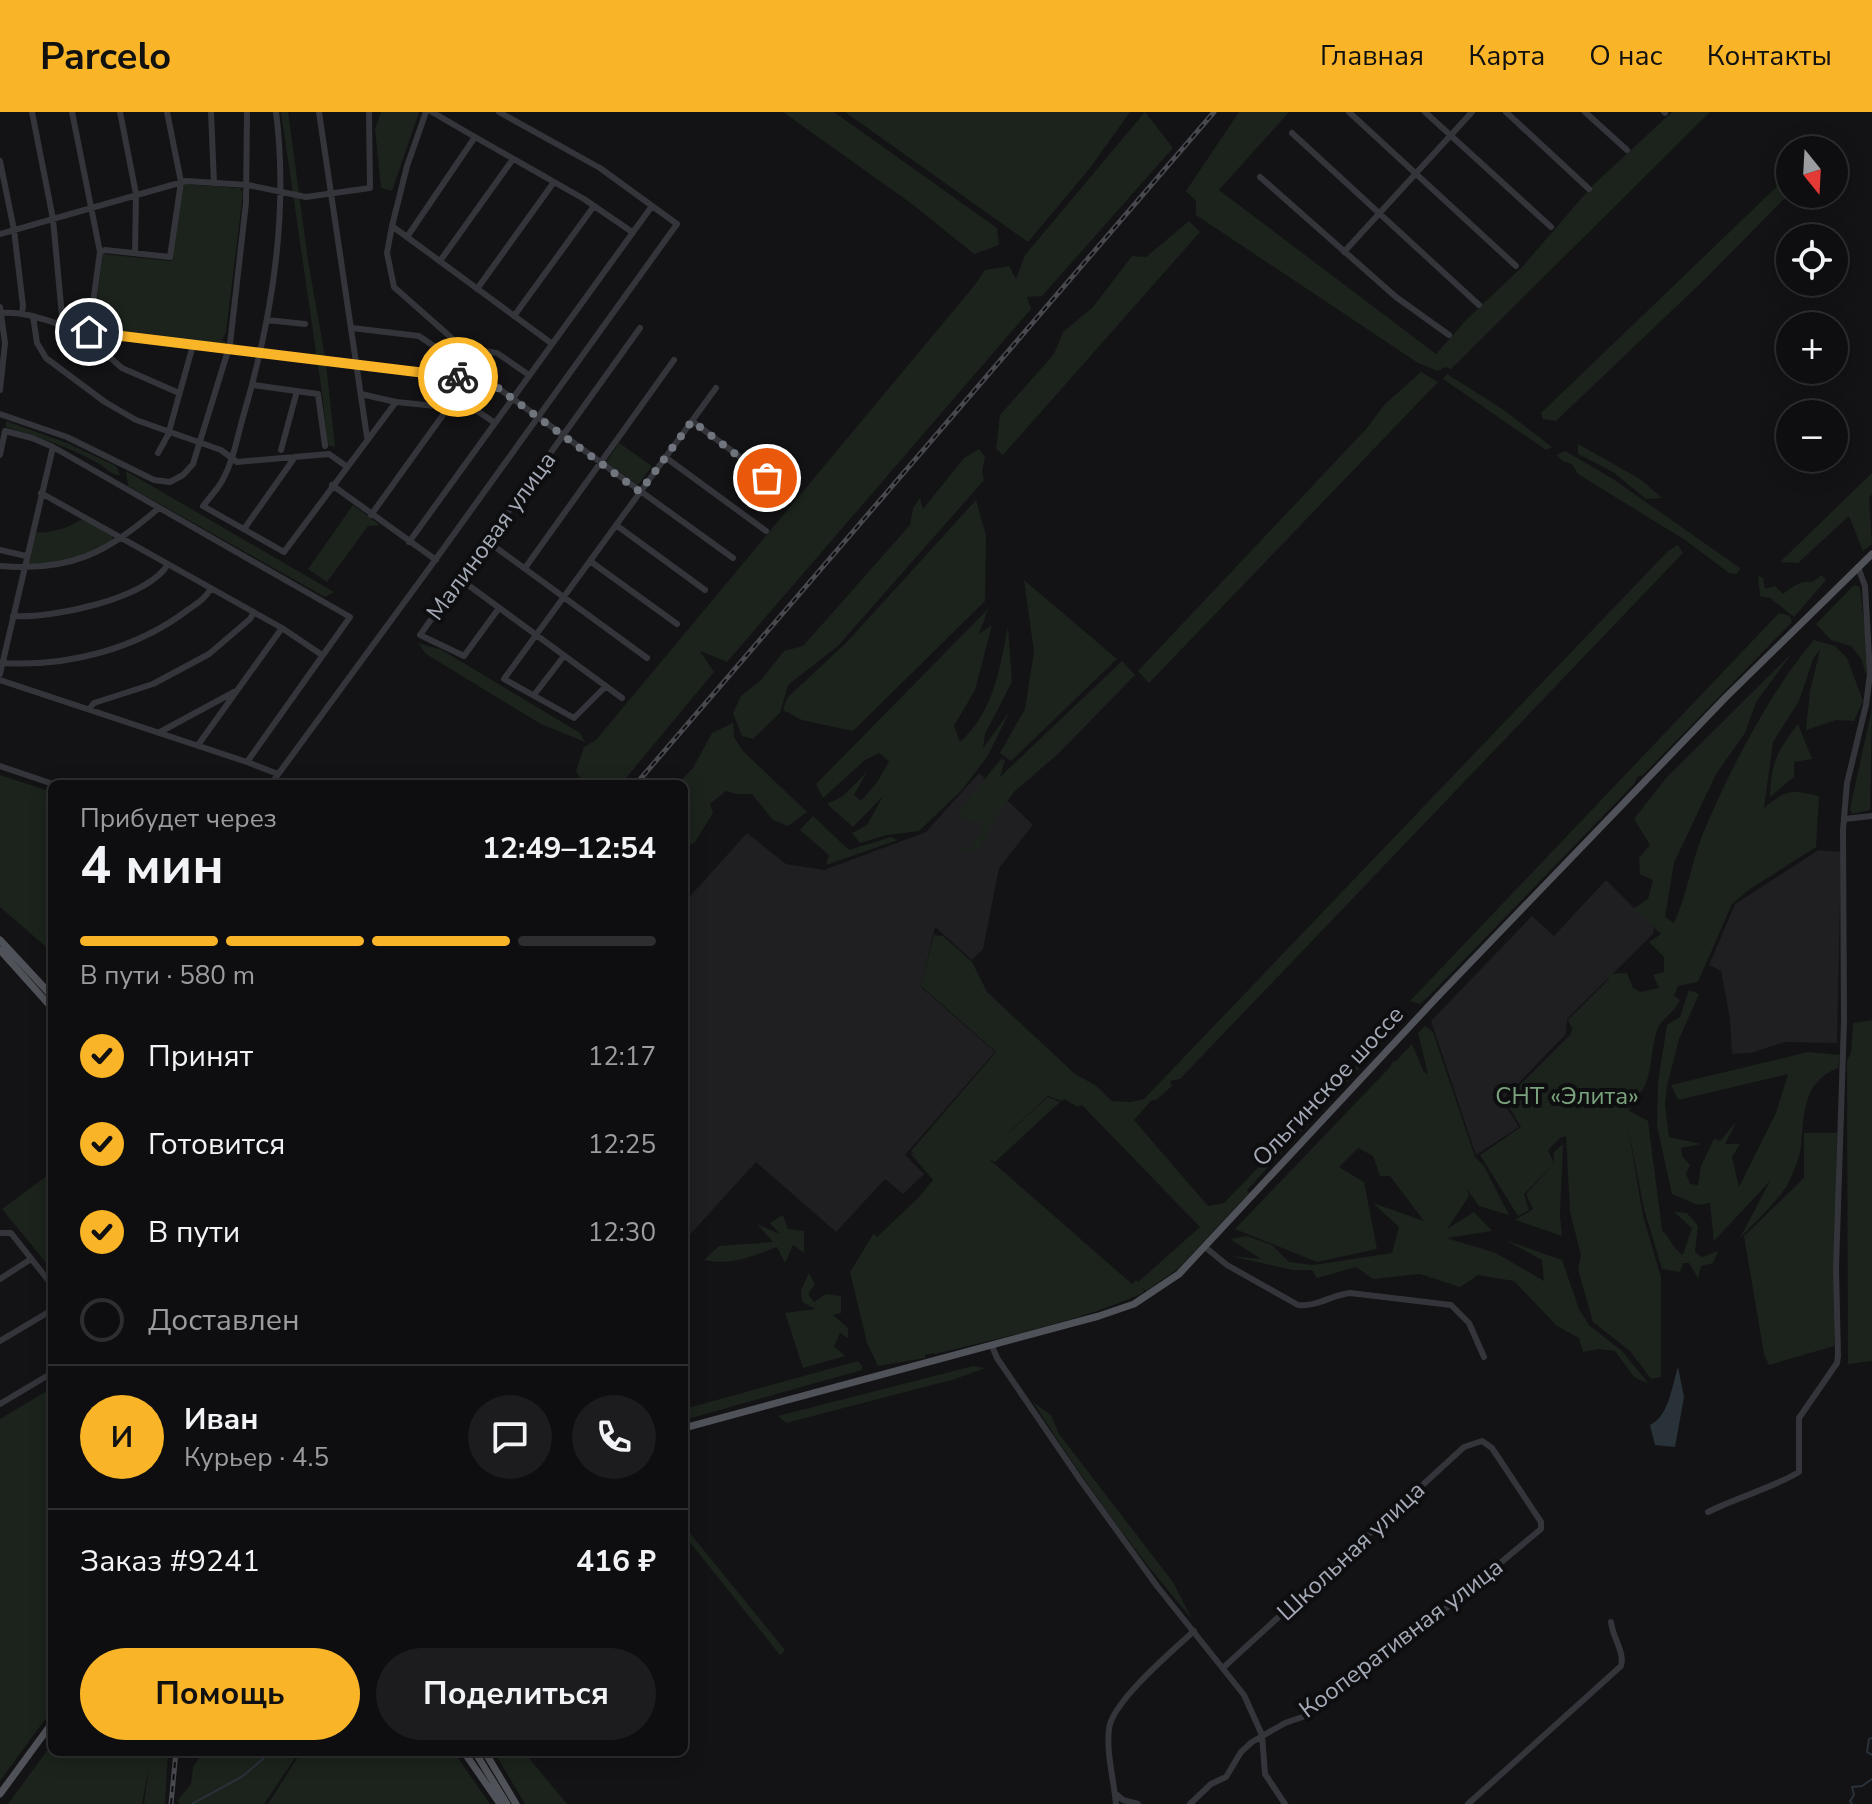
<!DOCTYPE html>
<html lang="ru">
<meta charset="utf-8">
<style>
body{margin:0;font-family:"Nunito Sans",sans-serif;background:#1c1c1e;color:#f1f3f6;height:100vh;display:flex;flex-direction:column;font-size:30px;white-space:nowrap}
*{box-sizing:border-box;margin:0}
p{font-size:26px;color:#9b9c9f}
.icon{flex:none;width:44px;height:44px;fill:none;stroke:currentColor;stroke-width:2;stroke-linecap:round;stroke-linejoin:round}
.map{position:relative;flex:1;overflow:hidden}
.panel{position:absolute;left:48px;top:668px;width:640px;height:976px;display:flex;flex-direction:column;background:#0e0e10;border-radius:12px;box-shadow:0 4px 20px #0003,0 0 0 2px #2e2e30}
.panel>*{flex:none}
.needle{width:52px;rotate:162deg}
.tools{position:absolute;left:1776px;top:24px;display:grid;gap:16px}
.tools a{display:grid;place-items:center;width:72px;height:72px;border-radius:50%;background:#0e0e10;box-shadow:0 4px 20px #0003,0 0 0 2px #2e2e30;font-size:40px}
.pin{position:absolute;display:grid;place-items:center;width:68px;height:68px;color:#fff;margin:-34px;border:4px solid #fff;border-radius:50%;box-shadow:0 2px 8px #0007}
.courier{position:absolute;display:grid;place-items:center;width:80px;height:80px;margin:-40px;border:6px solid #f9b427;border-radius:50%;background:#fff;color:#222;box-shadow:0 2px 10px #0007}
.overview em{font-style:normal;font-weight:700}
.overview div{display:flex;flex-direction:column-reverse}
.overview{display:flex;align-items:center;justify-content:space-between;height:136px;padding:0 32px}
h1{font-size:52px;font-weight:700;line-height:60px}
.bar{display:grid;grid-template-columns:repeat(4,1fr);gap:12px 8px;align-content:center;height:96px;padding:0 32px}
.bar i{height:10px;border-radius:6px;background:#2e2e30}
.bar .on{background:#f9b427}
.bar p{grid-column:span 4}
.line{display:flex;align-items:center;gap:20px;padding:0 32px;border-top:2px solid #2e2e30}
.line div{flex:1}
.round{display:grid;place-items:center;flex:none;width:84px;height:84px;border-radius:42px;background:#1c1c1e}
ol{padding:0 32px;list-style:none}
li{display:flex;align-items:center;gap:24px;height:88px}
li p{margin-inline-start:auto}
li .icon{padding:8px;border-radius:50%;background:#f9b427;color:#111;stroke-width:4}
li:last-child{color:#9b9c9f}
li i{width:44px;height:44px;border:4px solid #2e2e30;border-radius:50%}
.primary-button{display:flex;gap:16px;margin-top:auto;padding:16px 32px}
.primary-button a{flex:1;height:92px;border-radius:48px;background:#f9b427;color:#111;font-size:32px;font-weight:700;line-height:92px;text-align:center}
.primary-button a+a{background:#1c1c1e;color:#f1f3f6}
header{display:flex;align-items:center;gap:48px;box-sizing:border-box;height:112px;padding:0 40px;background:#f9b427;color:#111}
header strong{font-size:38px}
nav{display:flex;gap:44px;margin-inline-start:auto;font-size:28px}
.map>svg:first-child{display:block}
.built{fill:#1f1f22}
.green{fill:#1b231c;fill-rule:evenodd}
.water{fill:#293239}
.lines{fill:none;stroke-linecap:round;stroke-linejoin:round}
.stream{stroke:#293239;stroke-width:2}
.minor{stroke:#34353a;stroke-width:6}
.major{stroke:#505259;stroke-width:7}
.rail-casing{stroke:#47494f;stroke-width:5}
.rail{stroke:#0e0e10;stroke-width:2;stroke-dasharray:6;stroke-linecap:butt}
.done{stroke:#71757e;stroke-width:8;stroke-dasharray:0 14.4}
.route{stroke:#f9b427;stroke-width:10}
.labels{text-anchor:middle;stroke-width:8;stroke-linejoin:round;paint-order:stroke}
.street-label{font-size:24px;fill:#a4aab6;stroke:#0e0e10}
.park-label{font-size:24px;fill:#7aa27d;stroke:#0e0e10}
</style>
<header>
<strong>Parcelo</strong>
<nav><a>Главная</a><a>Карта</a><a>О нас</a><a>Контакты</a></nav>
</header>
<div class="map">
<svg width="1872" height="1692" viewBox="0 0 1872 1692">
<rect width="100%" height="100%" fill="#131315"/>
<!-- built -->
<path class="built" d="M979 661 1033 713 999 756 983 837 972 848 935 815 921 875 995 940 905 1043 924 1062 903 1082 885 1067 836 1120 756 1050 684 1129V791L747 721 786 752 824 758 926 720Z
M1819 738 1841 740 1837 931 1785 930 1751 941 1732 942 1730 907 1721 859 1709 853 1735 792Z
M1606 768 1654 816 1653 822 1567 907 1566 922 1502 988 1519 1015 1476 1043 1431 909 1532 804 1554 824Z"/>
<!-- green -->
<path class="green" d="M281 0H288L308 148 326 251 335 335 327 333 323 288Z
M381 0H419L392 79 381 76 375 17Z
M783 0H834L997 116 999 133 974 142 912 92Z
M845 0H1130L1090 56 1028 130Z
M1145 0 1173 36 1042 184 1027 185 1031 197 727 550 700 539 714 560 621 672H583L576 659 584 635 596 628 974 174 985 158 1009 154 1016 167 1025 143Z
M1239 0H1289L1219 78 1436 242 1467 207 1522 155 1593 73 1672 0H1710L1451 257 1445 255 1438 259 1418 251 1196 103V89L1186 79Z
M1790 62V81L1704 168 1556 309 1543 307 1541 301Z
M183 72 240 76 243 81 226 220 222 228 226 230 224 234 125 221 120 214 112 215 111 220 93 218 103 142 171 149Z
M1189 109 1200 120 1003 343 996 337 1000 303 1054 242 1063 220 1093 195 1132 144 1146 145Z
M1421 260 1438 270 1149 571 1138 559 1367 316 1385 292Z
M1447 262 1501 296 1552 335 1546 338 1443 267Z
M6 309 67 331 116 354 120 363C110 363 107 356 98 351 69 335 38 325 6 315Z
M619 331 652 354 638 373 606 350Z
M1578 332 1640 367 1662 386 1646 387 1613 360 1578 342Z
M979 337 985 345 982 359 984 368 838 534 788 573 780 601 753 627 742 624 733 601 741 584 761 568 784 539 803 534 910 413 913 396 920 386 923 397 964 346Z
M1565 339 1613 367 1740 456 1737 462 1729 461 1685 428 1578 362 1572 352 1563 349 1556 343Z
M126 359 334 480 325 485 128 374Z
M1872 361V382L1869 386 1872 432 1863 439 1849 404 1798 451 1780 450Z
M976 388 986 423 985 489 853 619 802 608 783 598 787 586 847 530Z
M353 393 380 413 368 414 327 470 308 457Z
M83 407 112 424 113 430 68 449 30 454 26 451 33 420C51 422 67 416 83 407Z
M1678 433 1683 441 1180 967 1170 969 1172 974 1156 988H1152L1134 1008 1208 1094 1224 1091 1385 923H1390L1247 1078 1249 1081 1178 1157 1146 1179 1142 1176 1144 1179 1141 1182C1076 1210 1004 1225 935 1242L932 1241 925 1243V1246L878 1254 867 1231 850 1160 874 1121 877 1125 918 1086 933 1068 910 1041 914 1042 911 1039 996 940 921 874 934 823 943 824 972 850 987 880 1075 962 1095 973 1112 989 1131 990 1144 987 1668 439ZM1048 984 1062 989 1064 987 1078 995 1082 993 1200 1115 1138 1170 1136 1168 1132 1172 989 1047 995 1050 1060 990 1048 985 984 1043Z
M1822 463 1826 468 1794 505 1770 486 1760 484 1758 464 1763 466 1765 477 1775 474 1783 482C1793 475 1800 468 1812 470Z
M1024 468 1117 547 1011 649 1000 641 1025 597 1034 540Z
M1854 473 1860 475 1868 545 1866 564 1862 548 1851 534 1831 528 1816 512Z
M988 497 979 522 992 513 975 578 954 614 960 630C993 601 1000 556 1008 515L1012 570 985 622 983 636 1010 599 987 645 962 678 919 719 887 723 860 731 852 721 867 713 883 684 853 715 827 692 843 684 867 660 854 683 861 689 878 669 889 649 879 641 865 648 823 686 816 672Z
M1779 501 1790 504 1792 510 1643 663 1637 665 1634 672 1432 881 1420 892 1410 889Z
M1814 528 1835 534 1847 546 1863 589 1854 609 1836 608 1806 618 1810 579 1820 538 1813 547 1799 589 1773 630 1764 696C1786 678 1789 677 1819 684L1816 735 1750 777 1732 792 1698 870 1678 874 1674 884 1680 888C1675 900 1661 907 1657 918 1651 935 1653 955 1645 973 1641 983 1630 988 1629 999L1648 1009 1662 1118C1671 1127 1673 1137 1683 1143L1692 1116 1674 1100 1687 1101 1698 1114 1695 1140 1702 1145 1718 1139 1713 1151 1701 1154 1698 1166 1689 1151H1683L1680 1160 1662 1157 1644 1097 1628 1015 1643 1104 1661 1165V1265L1651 1267 1630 1239 1593 1210 1578 1157 1581 1143 1570 1100 1566 1024 1560 1026 1548 1038 1554 1051V1040L1563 1032 1560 1103 1562 1124 1515 1108 1533 1097 1526 1082 1554 1052 1524 1082 1529 1098 1518 1104 1480 1043 1521 1015 1505 988 1571 922 1572 916 1568 908 1609 867 1606 862 1627 861 1633 876 1640 880 1659 876 1653 863 1664 860V845L1649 830 1661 822 1633 797 1648 787 1653 768 1640 762 1639 746 1650 733 1634 707 1667 665 1792 541 1756 590 1745 621 1716 662 1674 751 1665 805 1674 811C1687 783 1691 752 1702 724 1728 661 1770 579 1814 528Z
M418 531 442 538 580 621 585 630 541 612 426 542Z
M1122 549 1135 563 1058 642 1014 680 998 702 979 738 958 739 975 733 970 727 981 725 983 711 963 707 959 698 1001 647 1005 648 1000 665Z
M1872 596 1870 698 1852 702 1850 697Z
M733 611 734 625 743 639 807 700 788 714 773 708 752 682H736L726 679 710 692 713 701 695 730 684 737V672H677L693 656 712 621Z
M1798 612 1812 647 1794 650V665L1770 685C1771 651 1777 639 1798 612Z
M0 663 52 680V840L0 795Z
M813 704 849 738 891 725 898 728 826 753 829 743 800 718Z
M1689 878 1699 882 1679 927 1667 974 1665 992 1669 1025 1701 1032 1681 1036 1682 1044 1690 1053 1686 1062 1690 1072 1698 1073 1701 1054 1714 1027 1720 1029 1737 1009 1725 1032H1740L1732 1045 1739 1075 1776 1001 1788 962 1678 988 1671 973 1808 940 1840 943 1838 956C1803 969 1804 1002 1801 1034 1800 1046 1792 1064 1786 1075 1774 1093 1755 1110 1740 1126L1770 1069 1714 1129 1710 1091 1698 1093 1672 1082 1657 1014 1658 970 1667 913 1680 905Z
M1872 908V1249L1848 1252 1847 948 1851 941 1853 911Z
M1425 914 1433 920 1475 1045 1484 1054 1509 1103 1479 1094 1466 1076 1469 1084 1447 1117 1474 1100 1492 1119 1446 1126 1496 1141 1544 1169 1542 1148 1505 1128 1562 1148 1579 1197 1589 1213 1622 1239 1649 1272 1634 1265 1615 1239 1599 1237 1583 1240 1579 1226 1557 1214 1514 1169 1478 1163 1460 1175 1420 1162 1373 1167 1356 1155 1317 1166 1312 1158H1293L1230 1144 1261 1147 1230 1127 1247 1124 1272 1133 1289 1150 1313 1153 1392 1141 1399 1115 1373 1091 1424 1109 1390 1064H1380L1373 1044 1358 1036 1339 1055 1364 1070 1377 1137 1317 1150 1235 1117 1390 955 1393 949 1395 950 1412 932 1424 960 1428 962 1418 921Z
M1804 1021H1837L1834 1234 1769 1253 1764 1242 1744 1124 1804 1066Z
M52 1060V1158L2 1097Z
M783 1103 788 1117 804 1119V1141L793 1133 785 1151 777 1135C753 1144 730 1154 704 1148L719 1134 773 1130 757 1112 780 1122 770 1111Z
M809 1161 815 1172 808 1182 814 1190 826 1182 841 1184V1201L833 1203 848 1216V1226L840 1221 834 1234 845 1244 803 1256 785 1201 815 1197 802 1190 801 1178Z
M858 1249 862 1254V1258L684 1308V1297Z
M973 1254 985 1256 955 1267 786 1311 778 1304Z
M52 1276V1598L0 1669V1307Z
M1033 1290 1051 1303 1059 1322 1173 1470 1192 1507C1133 1439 1081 1365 1033 1290Z
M684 1414 785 1538 780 1543 684 1423Z
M52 1632V1640H168L165 1692H144L149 1654 142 1692H8Z
M203 1640H299L264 1692H180L177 1689 191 1672 193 1655Z
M301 1640H454L490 1692H268Z
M494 1640H524L567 1692H525Z"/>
<!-- water -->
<path class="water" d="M1678 1255 1684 1285 1675 1335 1655 1333 1650 1313C1669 1304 1672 1274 1678 1255Z"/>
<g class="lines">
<!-- stream -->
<path class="stream" d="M1872 1626 1869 1627 1867 1640 1872 1643
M192 1692 243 1664 271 1640
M1852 1692 1850 1689 1854 1683 1852 1675 1862 1674 1872 1667"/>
<!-- minor -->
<path class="minor" d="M32 0 53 107 63 215
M72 0 100 140 89 220 487 268 733 446
M120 0 136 82 135 141
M211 0 214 71
M276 0C289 102 272 207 243 305 237 326 233 350 222 369 217 378 209 386 203 394L284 440 396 290
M319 0 367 325
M426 0 407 54 392 114 551 231
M1349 0 1516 154
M1425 0 1551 115
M1506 0 1589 77
M1585 0 1627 38
M1664 0 1665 1
M1292 21 1479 193
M475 25 584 87 632 120
M0 49 14 118 23 194 22 201
M1260 65 1396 185 1449 223
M392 114 387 141 394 175 463 236 497 241 529 263
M0 122 186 69 248 73 306 85 370 76 369 0
M407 125 475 25 432 0
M100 140 105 138 170 145 181 70 167 0
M1344 140 1472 0
M440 149 513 47
M477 177 554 70
M0 195 5 231 0 278
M1 201C30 198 59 215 89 220
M33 204 37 231 46 246 105 290 136 308 221 338 237 350 329 342 346 354
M514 204 594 94
M267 208 305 212
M352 216 419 224 447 243 444 263
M92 220V230L122 256 179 281
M253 273 318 282 325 334
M361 282 396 290 476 298 495 311
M0 302 67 325 154 368 170 370 183 363 193 352 230 232 246 91 247 0
M692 309 792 384
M281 338 297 279
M158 341 168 323 193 233
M0 343 5 319 32 326 53 335 350 505 247 650 0 568
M665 345 766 419
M332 373 436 448
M41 381 282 516 322 543
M371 403 448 296
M616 413 705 478
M244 417 295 345
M487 429 647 546
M409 430 652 94
M0 438 26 444
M590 449 677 512
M0 454C71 460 106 441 159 396
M525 456 674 248
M460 467 622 586
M499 496 464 544 420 523 640 216
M13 504C50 507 148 487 168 452
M2 551C68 555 137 537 189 497 198 491 206 486 211 476
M0 562 53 335
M606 574 574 606 504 567 716 276
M534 583 564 544
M90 596 94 591 153 572 209 542 250 507 254 500
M160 620 234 580
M198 633 282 516
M247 650 278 662
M0 654 53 672
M271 672 428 458 677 112 600 56 499 0
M1844 707 1872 704
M0 1121H11L52 1173
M1205 1135 1227 1153 1298 1193C1316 1195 1332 1183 1350 1181L1451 1193 1469 1211 1484 1245
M0 1167 31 1147
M0 1229 52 1198
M992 1234 997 1246 1081 1369 1157 1474 1244 1583 1262 1623 1265 1662 1285 1692
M0 1292 52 1261
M1708 1400C1738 1385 1770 1377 1799 1360V1306L1837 1251 1838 1244 1836 1156 1844 909 1843 718 1847 671 1866 593 1870 562 1865 474 1858 455
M1115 1681 1123 1688 1138 1692
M1116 1692C1114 1668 1106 1641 1109 1617 1111 1591 1173 1538 1194 1519
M1190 1692 1211 1672 1226 1665 1241 1640 1252 1630 1285 1611 1308 1603 1423 1512 1438 1503 1541 1417V1410L1492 1336 1482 1329 1464 1335 1224 1555
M1468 1692 1621 1554C1625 1540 1613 1527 1611 1510"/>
<!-- major -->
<path class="major" d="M0 828 52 884
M0 838 52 896
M684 1316 1099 1204 1134 1192 1179 1162 1439 883 1726 585 1872 442
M464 1640 500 1692
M475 1640 507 1692
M485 1640 516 1692
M0 1682 52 1611"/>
<defs>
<path id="rail" d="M636 672 1214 0
M171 1692 176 1640"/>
</defs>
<!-- rail casing -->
<use href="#rail" class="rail-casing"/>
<!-- rail -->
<use href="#rail" class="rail"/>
</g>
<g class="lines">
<!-- done -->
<path class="done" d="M458 265 487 268 640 380 692 309 767 366"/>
<!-- route -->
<path class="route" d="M89 220 458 265"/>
</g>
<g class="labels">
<!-- street labels -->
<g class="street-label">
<text transform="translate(491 424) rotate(-54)" y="8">Малиновая улица</text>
<text transform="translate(1328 974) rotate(-47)" y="8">Ольгинское шоссе</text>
<text transform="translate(1351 1439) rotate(-43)" y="8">Школьная улица</text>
<text transform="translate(1401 1526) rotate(-37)" y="8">Кооперативная улица</text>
</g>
<!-- park labels -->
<g class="park-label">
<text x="1567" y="992">СНТ «Элита»</text>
</g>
</g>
</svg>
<div class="tools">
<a><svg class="needle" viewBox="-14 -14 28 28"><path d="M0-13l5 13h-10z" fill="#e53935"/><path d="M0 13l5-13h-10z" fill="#9b9c9f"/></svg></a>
<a><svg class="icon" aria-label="locate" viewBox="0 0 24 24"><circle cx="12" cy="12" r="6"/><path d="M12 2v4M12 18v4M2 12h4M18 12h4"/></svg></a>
<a>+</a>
<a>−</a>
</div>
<div class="pin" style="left:767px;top:366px;background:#ea580c"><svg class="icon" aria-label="bag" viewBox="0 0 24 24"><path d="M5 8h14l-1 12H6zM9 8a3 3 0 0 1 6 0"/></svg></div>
<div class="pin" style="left:89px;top:220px;background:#1f2937"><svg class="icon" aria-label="home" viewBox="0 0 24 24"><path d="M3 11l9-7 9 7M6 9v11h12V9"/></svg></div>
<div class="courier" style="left:458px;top:265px"><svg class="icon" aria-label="bike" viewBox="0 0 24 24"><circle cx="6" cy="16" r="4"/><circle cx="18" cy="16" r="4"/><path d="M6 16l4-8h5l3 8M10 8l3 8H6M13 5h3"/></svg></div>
<section class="panel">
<div class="overview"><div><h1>4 мин</h1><p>Прибудет через</p></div><em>12:49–12:54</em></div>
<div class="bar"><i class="on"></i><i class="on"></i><i class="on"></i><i></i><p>В пути · 580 m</p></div>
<ol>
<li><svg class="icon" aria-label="check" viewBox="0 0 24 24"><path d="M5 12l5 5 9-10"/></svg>Принят<p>12:17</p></li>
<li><svg class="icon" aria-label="check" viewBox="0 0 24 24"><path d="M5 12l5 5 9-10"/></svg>Готовится<p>12:25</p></li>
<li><svg class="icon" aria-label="check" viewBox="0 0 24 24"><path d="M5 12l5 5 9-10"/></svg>В пути<p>12:30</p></li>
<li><i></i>Доставлен</li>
</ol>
<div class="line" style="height:144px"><b class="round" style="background:#f9b427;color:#111">И</b><div><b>Иван</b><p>Курьер · 4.5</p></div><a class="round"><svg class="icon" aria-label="chat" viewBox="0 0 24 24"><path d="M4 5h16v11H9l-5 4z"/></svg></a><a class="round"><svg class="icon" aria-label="phone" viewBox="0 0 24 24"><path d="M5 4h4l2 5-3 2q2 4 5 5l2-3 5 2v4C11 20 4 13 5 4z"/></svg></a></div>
<div class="line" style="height:104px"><div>Заказ #9241</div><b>416 ₽</b></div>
<div class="primary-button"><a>Помощь</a><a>Поделиться</a></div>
</section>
</div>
